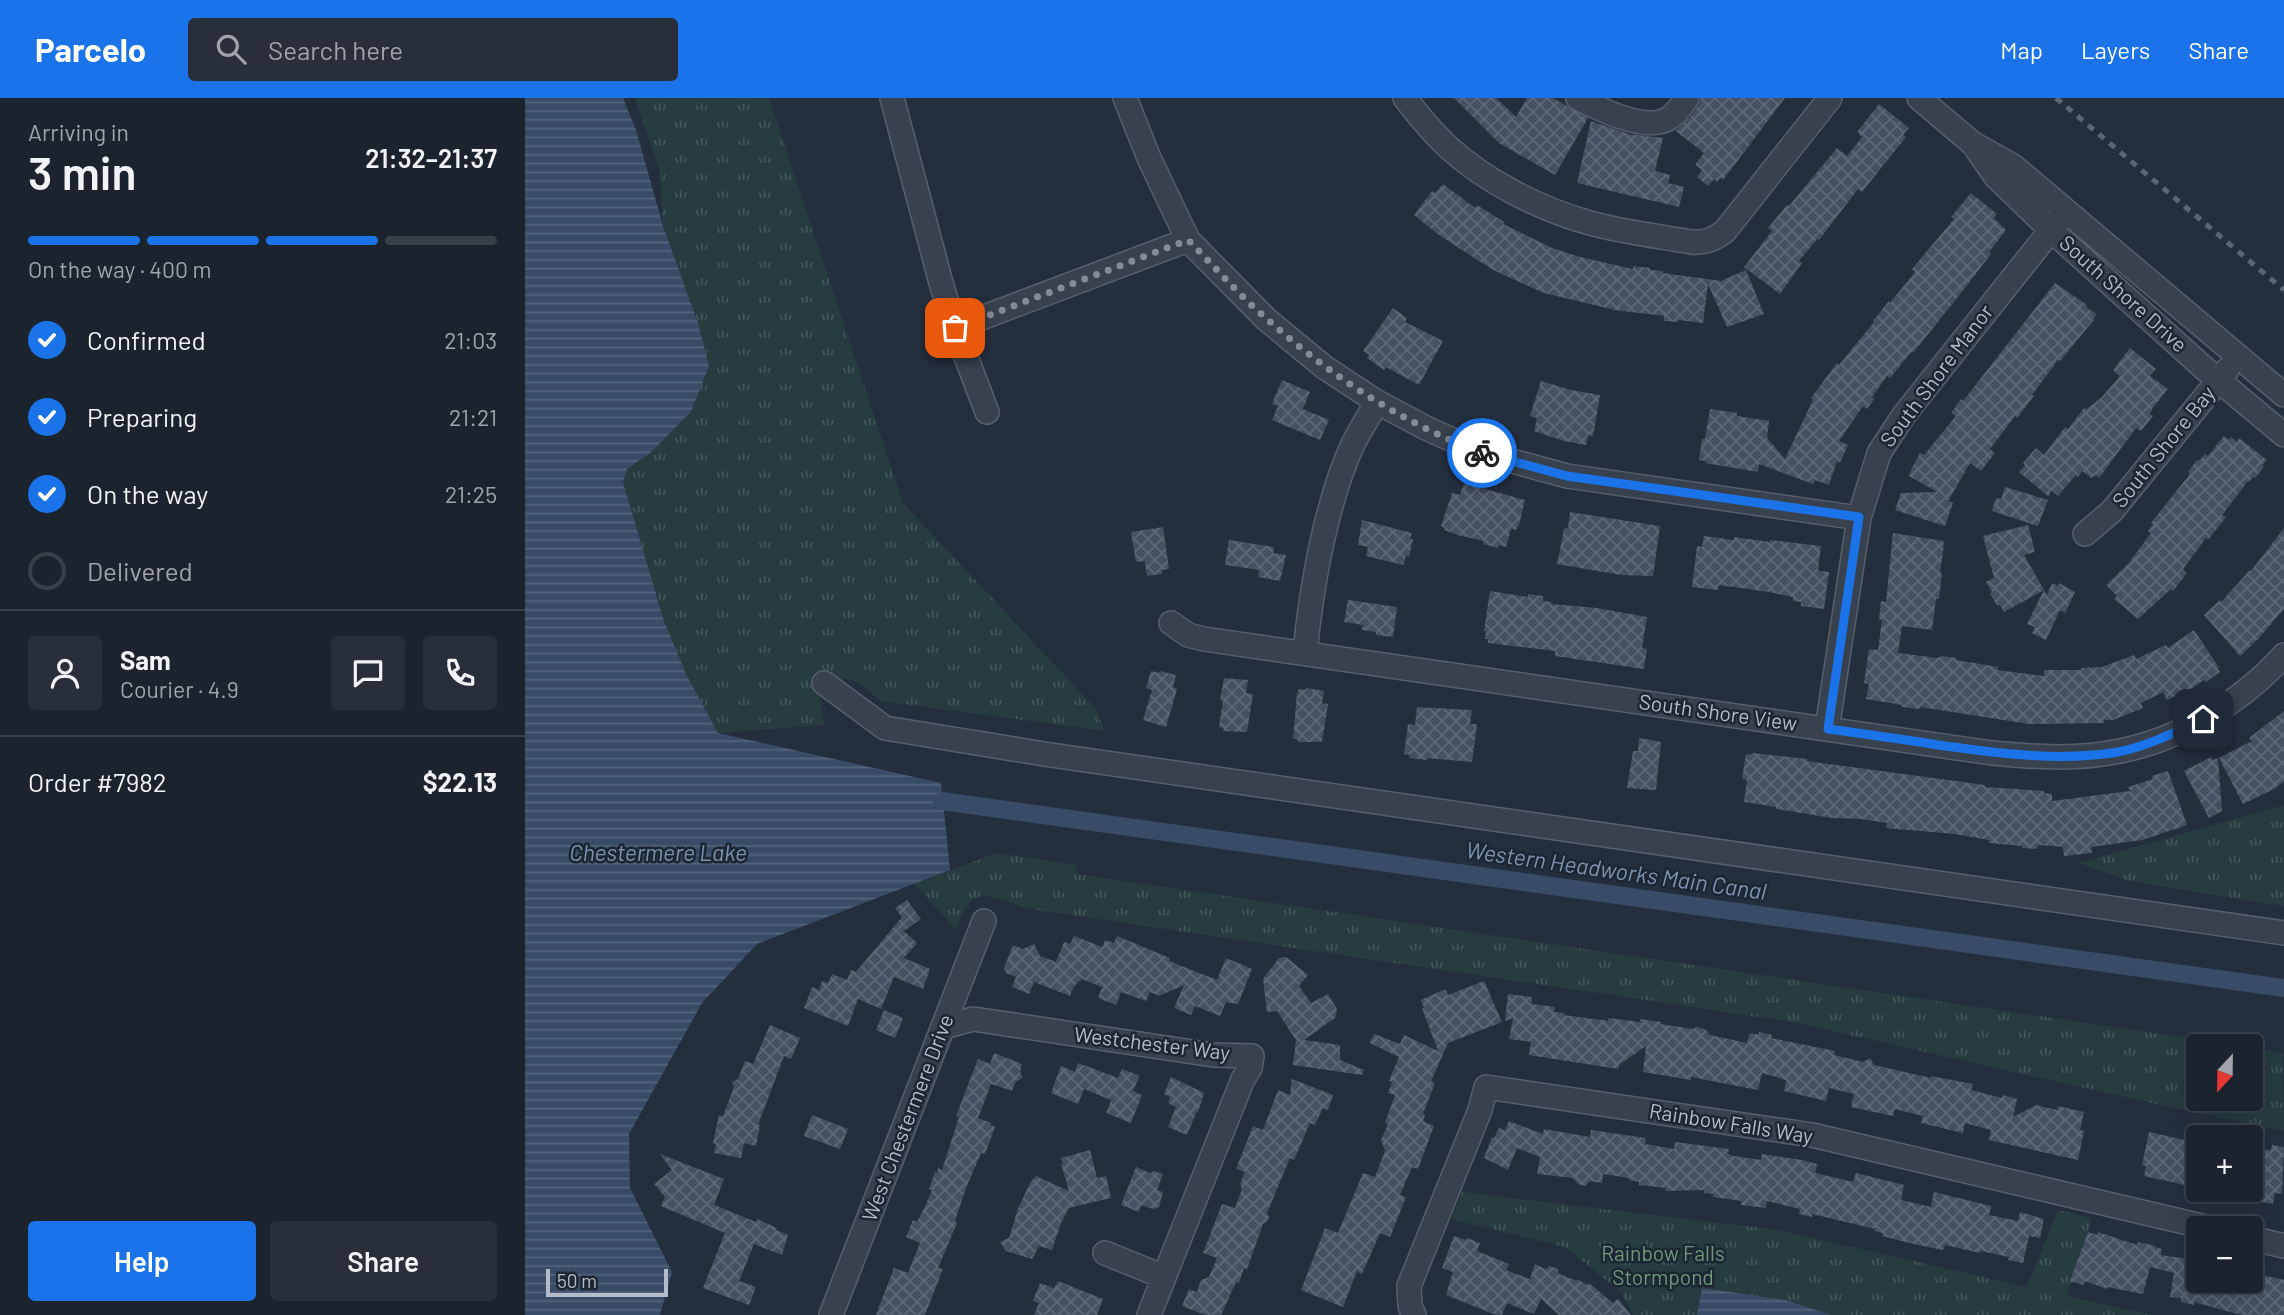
<!DOCTYPE html>
<meta charset="utf-8">
<style>
body{margin:0;font-family:Barlow,sans-serif;background:#282f3a;color:#f1f3f6;height:100vh;display:flex;flex-direction:column;font-size:26px;white-space:nowrap}
*{box-sizing:border-box;margin:0}
p{font-size:23px;color:#a0a4aa}
.icon{flex:none;width:38px;height:38px;fill:none;stroke:currentColor;stroke-width:2;stroke-linecap:round;stroke-linejoin:round}
.map{position:relative;flex:1;overflow:hidden}
.details{display:flex;flex-direction:column;background:#1b232e;width:525px}
.details>*{flex:none}
.needle{width:46px;rotate:202deg}
.controls{position:absolute;left:1661px;top:936px;display:grid;gap:14px}
.controls a{display:grid;place-items:center;width:77px;height:77px;border-radius:7px;background:#1b232e;box-shadow:0 7px 28px #0002,0 0 0 2px #39404a;font-size:35px}
.scale{position:absolute;left:21px;bottom:18px;width:122px;box-sizing:border-box;padding-left:7px;border:4px solid #b4bcc9;border-top:0;font-size:19px;line-height:24px;white-space:nowrap;color:#b4bcc9;-webkit-text-stroke:5px #1d2633;paint-order:stroke}
.pin{position:absolute;display:grid;place-items:center;width:60px;height:60px;color:#fff;margin:-30px;border-radius:14px;box-shadow:0 4px 10px #0006}
.courier{position:absolute;display:grid;place-items:center;width:70px;height:70px;margin:-35px;border:5px solid #1a73e8;border-radius:50%;background:#fff;color:#222;box-shadow:0 2px 9px #0007}
.headline em{font-style:normal;font-weight:600}
.headline div{display:flex;flex-direction:column-reverse}
.headline{display:flex;align-items:center;justify-content:space-between;height:119px;padding:0 28px}
h1{font-size:46px;font-weight:600;line-height:52px}
.bar{display:grid;grid-template-columns:repeat(4,1fr);gap:10px 7px;align-content:center;height:84px;padding:0 28px}
.bar i{height:9px;border-radius:5px;background:#39404a}
.bar .on{background:#1a73e8}
.bar p{grid-column:span 4}
.line{display:flex;align-items:center;gap:18px;padding:0 28px;border-top:2px solid #39404a}
.line div{flex:1}
.round{display:grid;place-items:center;flex:none;width:74px;height:74px;border-radius:7px;background:#282f3a}
ol{padding:0 28px;list-style:none}
li{display:flex;align-items:center;gap:21px;height:77px}
li p{margin-inline-start:auto}
li .icon{padding:7px;border-radius:50%;background:#1a73e8;color:#fff;stroke-width:4}
li:last-child{color:#a0a4aa}
li i{width:38px;height:38px;border:4px solid #39404a;border-radius:50%}
.primary-button{display:flex;gap:14px;margin-top:auto;padding:14px 28px}
.primary-button a{flex:1;height:80px;border-radius:7px;background:#1a73e8;color:#fff;font-size:28px;font-weight:600;line-height:80px;text-align:center}
.primary-button a+a{background:#282f3a;color:#f1f3f6}
header{display:flex;align-items:center;gap:42px;box-sizing:border-box;height:98px;padding:0 35px;background:#1a73e8;color:#fff}
header strong{font-size:33px}
nav{display:flex;gap:38px;margin-inline-start:auto;font-size:24px}
.search{width:490px;height:63px;background:#282f3a;display:flex;align-items:center;gap:18px;box-sizing:border-box;padding:0 24px;border-radius:7px;color:#a0a4aa;font-size:26px}
main{display:flex;flex:1;min-height:0}
.map>svg:first-child{display:block}
.grass{fill:url(#grass-tufts)}
.water{fill:url(#water-rules)}
.lines{fill:none;stroke-linecap:round;stroke-linejoin:round}
.canal{stroke:#394c67;stroke-width:18}
.building{fill:url(#building-cross-hatch)}
.minor-casing{stroke:#565f6c;stroke-width:26}
.minor{stroke:#38414e;stroke-width:23}
.rail{stroke:#5a6575;stroke-width:5;stroke-dasharray:7 7;stroke-linecap:butt}
.done{stroke:#828b98;stroke-width:7;stroke-dasharray:0 12.6}
.route{stroke:#1a73e8;stroke-width:9}
.labels{text-anchor:middle;stroke-width:5;stroke-linejoin:round;paint-order:stroke}
.street-label{font-size:21px;fill:#b4bcc9;stroke:#1d2633}
.park-label{font-size:21px;fill:#6b9a76;stroke:#1d2633}
.water-label{font-size:23px;font-style:italic;fill:#7c92b1;stroke:#1d2633}
</style>
<header>
<strong>Parcelo</strong>
<div class="search"><svg class="icon" aria-label="search" viewBox="0 0 24 24"><circle cx="10" cy="10" r="6"/><path d="M15 15l6 6"/></svg>Search here</div>
<nav><a>Map</a><a>Layers</a><a>Share</a></nav>
</header>
<main>
<section class="details">
<div class="headline"><div><h1>3 min</h1><p>Arriving in</p></div><em>21:32–21:37</em></div>
<div class="bar"><i class="on"></i><i class="on"></i><i class="on"></i><i></i><p>On the way · 400 m</p></div>
<ol>
<li><svg class="icon" aria-label="check" viewBox="0 0 24 24"><path d="M5 12l5 5 9-10"/></svg>Confirmed<p>21:03</p></li>
<li><svg class="icon" aria-label="check" viewBox="0 0 24 24"><path d="M5 12l5 5 9-10"/></svg>Preparing<p>21:21</p></li>
<li><svg class="icon" aria-label="check" viewBox="0 0 24 24"><path d="M5 12l5 5 9-10"/></svg>On the way<p>21:25</p></li>
<li><i></i>Delivered</li>
</ol>
<div class="line" style="height:126px"><a class="round"><svg class="icon" aria-label="person" viewBox="0 0 24 24"><circle cx="12" cy="8" r="4"/><path d="M4 21q1-7 8-7t8 7"/></svg></a><div><b>Sam</b><p>Courier · 4.9</p></div><a class="round"><svg class="icon" aria-label="chat" viewBox="0 0 24 24"><path d="M4 5h16v11H9l-5 4z"/></svg></a><a class="round"><svg class="icon" aria-label="phone" viewBox="0 0 24 24"><path d="M5 4h4l2 5-3 2q2 4 5 5l2-3 5 2v4C11 20 4 13 5 4z"/></svg></a></div>
<div class="line" style="height:91px"><div>Order #7982</div><b>$22.13</b></div>
<div class="primary-button"><a>Help</a><a>Share</a></div>
</section>
<div class="map">
<svg width="1759" height="1217" viewBox="0 0 1759 1217">
<defs>
<pattern id="grass-tufts" width="24" height="20" patternUnits="userSpaceOnUse" patternTransform="scale(1.75)"><rect width="24" height="20" fill="#263c3f"/><path d="M3 7l-1-3M5 7V3M7 7l1-3M15 17l-1-3M17 17v-4M19 17l1-3" fill="none" stroke="#435659"/></pattern>
<pattern id="water-rules" width="6" height="5" patternUnits="userSpaceOnUse" patternTransform="scale(1.75)"><rect width="6" height="5" fill="#394c67"/><path d="M0 2.5h6" fill="none" stroke="#53647b"/></pattern>
<pattern id="building-cross-hatch" width="8" height="8" patternUnits="userSpaceOnUse" patternTransform="scale(1.75)"><rect width="8" height="8" fill="#455162"/><path d="M0 0l8 8M0 8l8-8" fill="none" stroke="#5d6877"/></pattern>
</defs>
<rect width="100%" height="100%" fill="#242f3e"/>
<!-- grass -->
<path class="grass" d="M110 0H244L378 405 570 610 580 633 357 603 327 581H293L299 627 193 635 162 578 139 523 98 384 102 371 124 356 184 268 173 225 138 128 135 74Z
M1759 707V808L1604 783 1554 765Z
M472 755 551 767 552 776 1717 948H1673V1001H1726V950L1758 955 1759 1033 1631 1006 1268 924 499 810 490 806 459 797 447 802 439 812 431 831 389 786Z
M937 1094 1253 1132 1502 1189 1533 1112 1567 1120 1542 1198 1626 1217H1108L1096 1194 1040 1149 926 1121Z"/>
<!-- water -->
<path class="water" d="M0 0H98L111 32 138 128 173 225 184 268 166 314 124 356 102 371 98 384 139 523 162 578 193 635 416 685 425 772 232 846 177 905 104 1036 105 1090 147 1174 135 1217H0Z
M1177 1190 1260 1202 1306 1217H1172Z"/>
<g class="lines">
<!-- canal -->
<path class="canal" d="M417 703 1759 890"/>
</g>
<!-- building -->
<path class="building" d="M929 0H971L991 19 1002 0H1028L1063 20 1030 77 974 45Z
M1176 0H1260L1198 82 1195 80 1192 84 1189 81 1183 88 1172 79 1177 72 1170 67 1179 55 1151 33 1166 18 1173 8Z
M1354 6 1384 30 1378 37 1381 39 1337 94 1333 91 1294 142 1292 141 1274 163 1277 165 1255 196 1219 169 1247 133 1243 130 1262 107 1264 108 1312 50 1322 58 1337 39 1332 34Z
M1066 23 1104 36 1138 40 1130 73 1145 77 1143 85 1159 89 1154 109 1052 85Z
M918 86 950 110 952 107 979 124 978 126 1027 150 1055 159 1108 171V168L1125 170V172L1138 173V175L1196 183 1221 172 1239 216 1202 229 1183 186 1178 225 1153 222V224L1139 223V218L1090 212 1019 195 968 172 914 137 889 117 907 93 910 95Z
M1446 95 1472 116 1469 120 1481 132 1464 154 1466 156 1443 186 1389 254 1388 253 1383 258 1365 280 1362 278 1347 299 1349 301 1342 311 1338 308 1314 343 1323 347 1315 365 1312 363 1304 387 1290 382 1288 386 1234 366 1233 374 1180 365 1181 363 1174 362 1177 341H1180L1185 311 1212 315V318L1244 323 1242 340 1260 361 1288 302 1286 300 1312 265 1314 267 1349 224 1348 223 1364 203 1365 205 1390 174 1387 171 1429 121 1426 119Z
M1530 185 1562 207 1561 209 1571 216 1568 223 1535 263 1533 262 1507 297 1509 298 1492 320 1490 318 1465 351 1470 355 1456 373 1445 365 1423 403 1428 405 1420 428 1370 412 1376 395 1412 394 1384 378 1387 370 1395 355 1399 357 1431 318 1426 315 1436 301 1438 303Z
M868 210 882 220 880 224 918 243 894 287 861 269 859 272 842 260 844 257 838 253Z
M1605 250 1631 271 1625 278 1643 291 1627 311 1625 316 1628 318 1616 333 1611 330 1574 380 1571 377 1566 380 1557 373 1553 379 1551 377 1533 398 1526 392 1524 399 1494 374 1500 367 1498 365 1511 350 1519 357 1540 329 1543 331 1559 310 1562 311 1577 299 1595 278 1588 272Z
M757 282 785 294 778 311 804 322 795 342 747 322 753 308 747 306Z
M1016 283 1046 292 1075 297 1068 338 1063 337 1061 347 1039 343 1009 333 1012 320 1005 318Z
M1699 338 1704 342 1706 339 1712 344 1714 340 1742 362 1737 367 1739 369 1730 380 1728 379 1724 384 1723 383 1697 417 1701 419 1683 442 1681 440 1658 471 1662 475 1648 493 1646 491 1613 521 1589 501 1592 498 1581 487 1603 466 1626 435 1623 433 1628 426 1626 425 1665 376 1663 374 1672 362H1675L1680 356 1683 358Z
M939 384 946 386 947 384 964 392 1000 402 994 427 991 432 986 431 981 449 974 447 973 450 958 446 959 443 933 437 919 432 920 430 916 428 927 395 935 397Z
M1480 389 1523 402 1513 428 1467 413 1471 400 1476 401Z
M1045 414 1135 428 1128 478 1096 477 1032 466 1039 431 1043 430Z
M837 422 887 435 885 441H888L884 459 881 458 878 467 841 458 843 449 833 447Z
M1503 427 1510 454 1499 457 1522 497 1527 485 1533 488 1534 485 1550 494 1540 515 1535 512 1521 542 1507 535 1510 529 1502 526 1519 492 1479 514 1475 507H1472L1465 496 1467 494 1461 484 1469 480 1458 438Z
M638 429 644 471 637 472V476L622 478 620 463 611 464 606 434Z
M1759 430V511L1732 542 1715 558 1679 517 1695 502 1696 504 1725 472 1726 473Z
M1368 435 1418 443 1419 446 1415 475H1417L1414 501H1411L1407 532 1377 528 1373 555 1412 560 1418 558 1431 560V562L1473 569 1472 572 1519 578V572H1556V570L1577 569 1609 557 1611 561 1641 547 1643 550 1669 532 1694 570 1693 571 1695 574 1681 584 1679 582 1664 592 1642 602 1638 594 1616 605 1618 610 1588 622H1579V625L1504 626 1395 609 1394 611 1377 609V607L1341 601 1344 586 1339 585 1344 551 1353 552 1357 522 1354 521 1356 503 1361 504Z
M1179 438 1209 442V439L1245 444V442L1296 448 1293 471 1294 473 1304 474 1299 511 1276 508V504L1268 503V499L1244 494 1194 487 1193 492 1167 489 1172 448 1177 449Z
M704 442 749 449 748 455 761 457 755 483 733 479 734 472 700 467Z
M965 493 1003 499V496L1018 498V503L1027 504 1026 506 1072 510 1122 519 1117 550 1122 551 1119 571 1030 558V553L963 545V541H960L961 533H959Z
M823 502 872 509 868 539 851 537V534L837 532 838 527 819 524Z
M626 573 634 575 635 573 651 577 648 589 652 591 641 629 618 622 627 592 621 590Z
M699 580 723 582 721 595 728 596 722 634 698 633 699 630 694 629 698 602 695 603Z
M781 590 799 593 797 605 803 606 797 644H773L772 641H768L772 595 774 591 780 592Z
M892 609 947 612 945 626H952L947 664 902 660V662L884 660 885 657 879 656 883 626 890 627Z
M1759 613V683L1749 691 1718 706 1694 660 1727 643 1724 640Z
M1114 640 1136 644 1131 692 1102 690 1108 653H1113Z
M1227 655 1282 661V663L1289 664 1460 687V689L1519 693V695L1527 696V703L1605 693 1603 689 1628 681 1627 678 1643 673 1662 727 1617 742 1566 749 1567 755 1539 758 1538 749 1513 747 1512 751 1497 750V748L1464 745V742L1430 736 1361 730 1362 725 1336 721 1307 720 1251 711V709L1219 704 1222 682 1217 681 1221 656 1226 657Z
M1686 659 1688 662 1693 660 1697 713 1684 720 1659 673Z
M382 802 396 821 379 833 392 845 379 860 405 871 398 891 369 879 356 911 333 901 323 928 279 910 287 889 294 892 297 883 303 885 307 876 322 882 326 872 331 874 377 819 370 810Z
M549 838 577 849 580 842 589 845 592 838 645 860 644 863 692 882 701 860 727 871 713 906 701 904 695 918 670 908 666 917 649 910 659 887 634 898 625 894 621 903 596 894 591 907 573 900 577 889 557 881 549 888 545 898 509 884 504 896 487 889 491 879 481 875 479 870 488 847 498 851 509 846 515 858 531 864 539 844 545 846Z
M761 859 783 877 774 888 786 905 803 896 812 911 810 920 779 942 815 947V962L839 972 837 977 768 967 771 942 752 913 742 914 738 881 754 860Z
M959 883 977 924 923 945 906 983 910 985 898 1016 900 1017 898 1023 909 1028 893 1071 887 1069 875 1097 881 1099 865 1139 855 1135 837 1176 832 1173 818 1209 776 1192 800 1130 813 1135 838 1075 850 1079 860 1053 856 1042 863 1026 860 1025 870 997 863 995 867 984 864 983 874 959 845 945 849 936 875 946 879 937 913 953 897 910H899L896 902 918 892H921L923 897Z
M983 896 1007 899V906L1030 909 1029 914 1040 915 1039 917 1083 923V920L1115 924V921L1136 924 1135 926 1169 931 1171 929 1180 931 1185 937 1222 945 1225 935 1234 937V934L1247 937 1246 940 1310 953 1309 957 1338 964 1345 960 1349 967 1406 980V978L1448 986 1446 992 1477 1000 1478 997 1492 1001 1488 1019 1511 1007 1532 1012 1533 1008 1559 1014 1555 1032 1559 1033 1553 1062 1464 1042 1466 1032 1440 1025 1438 1035 1396 1025 1398 1018 1370 1011 1368 1018 1326 1009 1329 996 1304 990 1301 1003 1259 993 1261 982 1237 975 1233 992 1166 979V982L1118 974 1121 948 1094 967 1093 971 1004 957 1006 944 984 941 988 920 980 923Z
M359 912 378 920 370 940 351 932Z
M245 927 275 940 266 961 259 958 233 1027H235L231 1048 219 1045 216 1060 189 1055 191 1046 188 1045 194 1017 198 1018 209 989 207 984 213 981 220 963 228 966Z
M469 955 497 966 495 974 498 980 491 983 487 993 466 986 453 1020 466 1025 465 1027 470 1029 460 1056 456 1055 441 1090 430 1123 432 1125 413 1170 418 1171 400 1217H351L369 1170 383 1175 395 1145 381 1139 388 1122 392 1124 398 1113 407 1092 404 1091 410 1074 412 1075 413 1070 417 1072 434 1019 431 1018 453 961 465 966Z
M553 965 593 980 597 971 613 977 614 979 608 993 617 997 606 1025 581 1015 586 1002 559 991 553 1006 526 995 536 968 550 974Z
M646 979 679 995 673 1014 671 1015 662 1037 643 1029 651 1009 643 1005 645 999 639 996Z
M767 981 808 997 803 1012 798 1010 790 1027 785 1025 769 1062 765 1060 742 1115 744 1119 742 1124 738 1126 722 1171 719 1170 714 1185 711 1184 696 1217H680L657 1208 664 1191 672 1194 676 1182 684 1179 692 1160 678 1155 697 1106 710 1110 717 1091 715 1086 720 1074 711 1071 728 1028 738 1032 753 992 765 997Z
M287 1017 323 1031 315 1051 279 1038Z
M984 1023 1018 1036 1019 1031 1065 1039 1066 1032 1121 1040 1120 1046 1149 1051 1150 1044 1204 1051 1203 1056 1209 1058 1236 1062 1237 1056 1277 1062 1292 1066 1290 1075 1328 1084 1331 1075 1379 1087 1376 1102 1406 1109 1409 1094 1466 1108 1464 1117 1493 1123 1495 1114 1519 1121 1515 1140 1504 1138 1498 1165 1483 1162 1484 1159 1456 1153 1455 1155 1420 1147 1418 1152 1393 1147 1357 1138 1358 1135 1349 1133 1350 1131 1287 1116V1119L1274 1116 1275 1111 1242 1103 1241 1110 1216 1107 1217 1103 1188 1099V1096L1179 1095V1092L1140 1093 1141 1090 1114 1087V1084L1104 1082V1080L1078 1076 1077 1085 1065 1083 1060 1088 1053 1086 1048 1080 1012 1076 1015 1059 992 1050 983 1072 959 1060 967 1039 969 1040 974 1030 980 1032Z
M1624 1034 1673 1045V1090L1619 1078 1621 1068 1617 1067Z
M1747 1047 1759 1049 1757 1096 1750 1095 1748 1106 1723 1102 1727 1081H1732L1737 1051 1746 1052Z
M565 1052 572 1080 581 1078 586 1100 544 1110 536 1125 527 1152 514 1148 507 1161 481 1153 475 1144 484 1140 493 1111 505 1085 511 1078 544 1093 536 1066H538L536 1060Z
M135 1056 199 1081 189 1107 231 1124 232 1121 252 1130 251 1132 263 1137 257 1157 229 1146 214 1183 231 1189 224 1207 178 1190 200 1135 136 1108 140 1099 129 1086 147 1072Z
M611 1069 625 1075 629 1073 638 1076 632 1092 638 1094 634 1109 628 1111 616 1107 614 1114 596 1107Z
M1563 1134 1572 1137 1573 1134 1612 1147 1613 1144 1630 1148V1149L1637 1151 1636 1157 1664 1161 1665 1164 1673 1166V1183H1726V1174L1759 1182V1217H1716L1669 1204V1207L1656 1204V1200L1645 1199 1649 1175 1625 1169 1618 1196 1582 1189V1191L1560 1183 1558 1187 1545 1183Z
M929 1138 941 1142 942 1140 955 1145 952 1153 984 1166 981 1172 1005 1181 1010 1166 1020 1171 1025 1168 1032 1171 1034 1176 1052 1183 1053 1181 1061 1187 1064 1185 1088 1205 1093 1201 1106 1217H1034L1016 1201 1009 1216 982 1205 977 1217H971L921 1197 928 1174 917 1170Z
M533 1183 578 1201 572 1217H509L514 1205 508 1203 515 1185 529 1190Z"/>
<g class="lines">
<defs>
<path id="minor" d="M367 0 416 185 430 230 462 314
M600 0 624 60 663 142 741 221 799 269 852 304 901 330 954 354 1042 378 1334 420
M880 0C893 17 907 34 923 49 961 84 1015 111 1065 125 1098 134 1132 138 1166 144 1180 145 1188 142 1200 133L1305 0
M1053 0C1074 11 1115 31 1138 23 1149 20 1156 8 1162 0
M1394 0 1447 45 1488 68 1759 297
M1451 50 1471 79 1526 132 1680 271 1759 337
M430 230 663 142
M1560 436 1587 413 1702 272
M646 525 663 537 679 541 1467 655C1509 659 1553 662 1595 653 1656 641 1718 603 1759 557
M780 555C786 491 801 404 828 346 835 332 844 318 852 304
M299 585 360 630 519 656 1759 835
M1302 631 1334 420 1354 355 1379 317 1541 113
M419 929 448 921 688 957 727 958 725 970 718 981 624 1217
M1726 1140 1759 1148
M580 1155 639 1179
M306 1217 459 823
M889 1217 885 1208 884 1188 955 1012 961 989 1287 1037 1685 1130"/>
</defs>
<!-- minor casing -->
<use href="#minor" class="minor-casing"/>
<!-- minor -->
<use href="#minor" class="minor"/>
<!-- rail -->
<path class="rail" d="M1531 0 1759 192"/>
</g>
<g class="lines">
<!-- done -->
<path class="done" d="M430 230 663 142C690 169 715 198 743 222 806 278 877 325 957 355"/>
<!-- route -->
<path class="route" d="M957 355 1042 378 1334 419 1303 631C1339 636 1376 641 1413 647 1473 655 1533 664 1593 654 1623 648 1651 634 1678 621"/>
</g>
<g class="labels">
<!-- street labels -->
<g class="street-label">
<text transform="translate(1598 196) rotate(42)" y="7">South Shore Drive</text>
<text transform="translate(1412 278) rotate(-53)" y="7">South Shore Manor</text>
<text transform="translate(1639 349) rotate(-51)" y="7">South Shore Bay</text>
<text transform="translate(1193 615) rotate(8)" y="7">South Shore View</text>
<text transform="translate(627 946) rotate(7)" y="7">Westchester Way</text>
<text transform="translate(383 1020) rotate(-69)" y="7">West Chestermere Drive</text>
<text transform="translate(1206 1026) rotate(9)" y="7">Rainbow Falls Way</text>
</g>
<!-- park labels -->
<g class="park-label">
<text x="1138" y="1163">Rainbow Falls<tspan x="1138" dy="24">Stormpond</tspan></text>
</g>
<!-- water labels -->
<g class="water-label">
<text x="133" y="763">Chestermere Lake</text>
<text transform="translate(1091 773) rotate(8)" y="8">Western Headworks Main Canal</text>
</g>
</g>
</svg>
<div class="controls">
<a><svg class="needle" viewBox="-14 -14 28 28"><path d="M0-13l5 13h-10z" fill="#e53935"/><path d="M0 13l5-13h-10z" fill="#a0a4aa"/></svg></a>
<a>+</a>
<a>−</a>
</div>
<div class="scale">50 m</div>
<div class="pin" style="left:430px;top:230px;background:#ea580c"><svg class="icon" aria-label="bag" viewBox="0 0 24 24"><path d="M5 8h14l-1 12H6zM9 8a3 3 0 0 1 6 0"/></svg></div>
<div class="pin" style="left:1678px;top:621px;background:#1f2937"><svg class="icon" aria-label="home" viewBox="0 0 24 24"><path d="M3 11l9-7 9 7M6 9v11h12V9"/></svg></div>
<div class="courier" style="left:957px;top:355px"><svg class="icon" aria-label="bike" viewBox="0 0 24 24"><circle cx="6" cy="16" r="4"/><circle cx="18" cy="16" r="4"/><path d="M6 16l4-8h5l3 8M10 8l3 8H6M13 5h3"/></svg></div>
</div>
</main>
